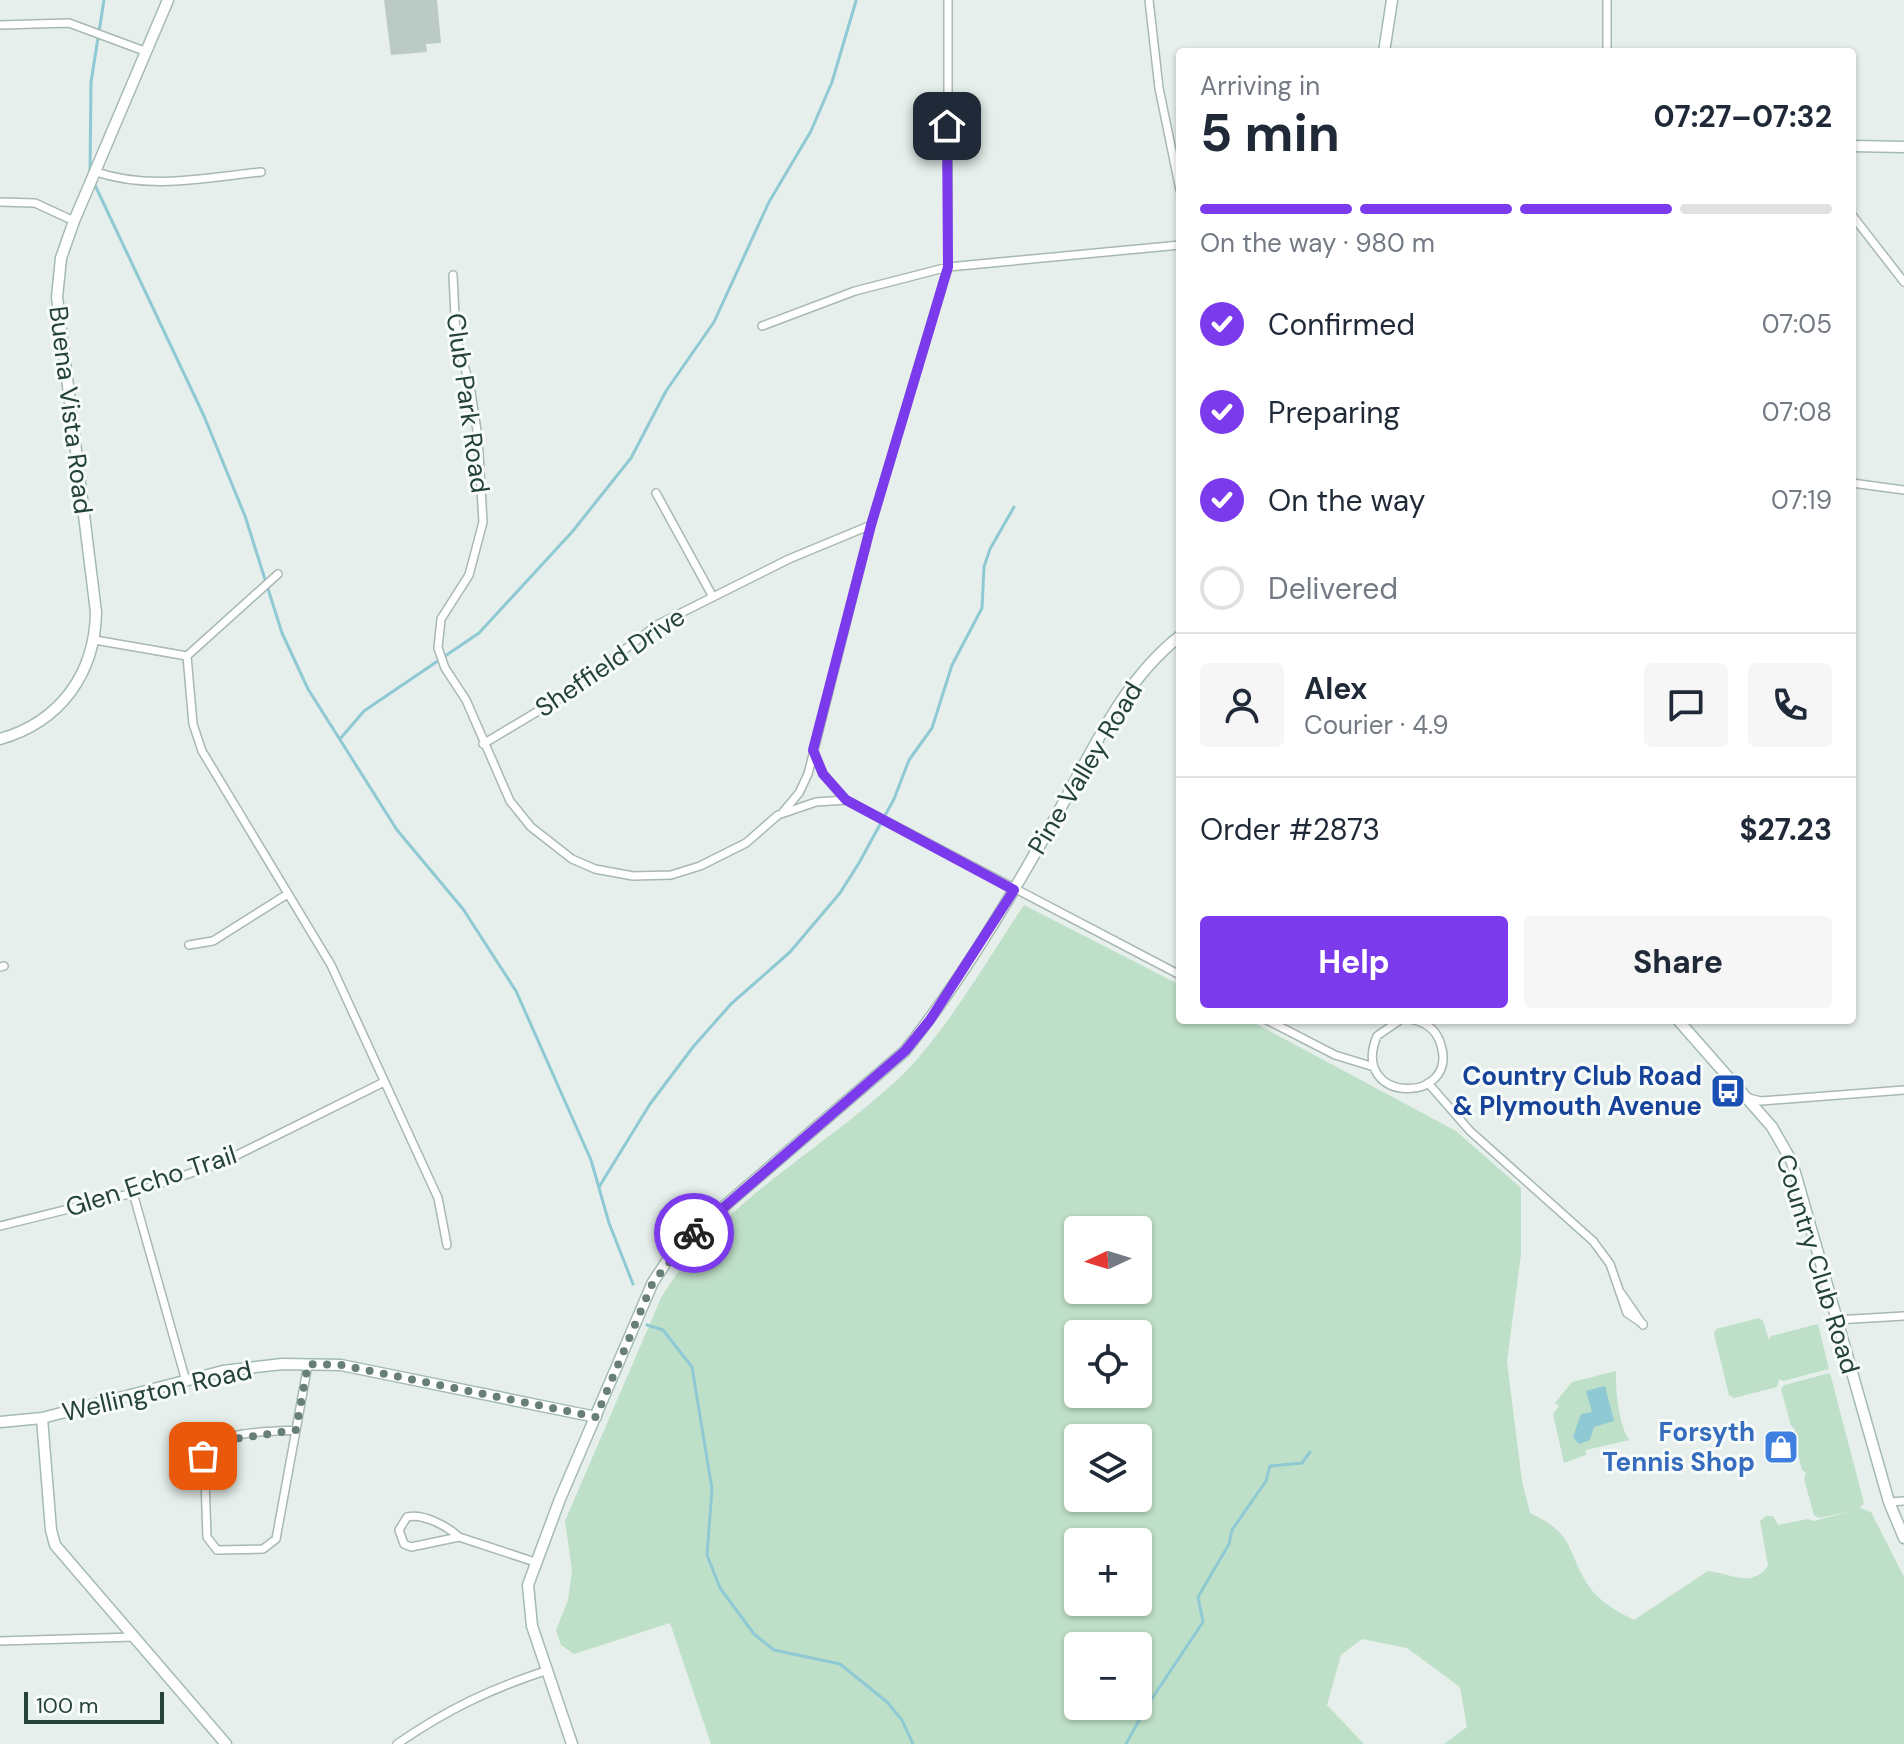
<!DOCTYPE html>
<meta charset="utf-8">
<style>
body{margin:0;font-family:"DM Sans",sans-serif;background:#f6f6f7;color:#1f2937;height:100vh;display:flex;flex-direction:column;font-size:30px;white-space:nowrap}
*{box-sizing:border-box;margin:0}
p{font-size:26px;color:#747a83}
.icon{flex:none;width:44px;height:44px;fill:none;stroke:currentColor;stroke-width:2;stroke-linecap:round;stroke-linejoin:round}
.map{position:relative;flex:1;overflow:hidden}
.drawer{position:absolute;left:1176px;top:48px;width:680px;height:976px;display:flex;flex-direction:column;background:#fff;border-radius:8px;box-shadow:0 2px 6px #0004}
.drawer>*{flex:none}
.needle{width:52px;rotate:266deg}
.buttons{position:absolute;left:1064px;top:1216px;display:grid;gap:16px}
.buttons a{display:grid;place-items:center;width:88px;height:88px;border-radius:8px;background:#fff;box-shadow:0 2px 6px #0004;font-size:40px}
.scale{position:absolute;left:24px;bottom:20px;width:140px;box-sizing:border-box;padding-left:8px;border:4px solid #24423a;border-top:0;font-size:22px;line-height:28px;white-space:nowrap;color:#24423a;-webkit-text-stroke:6px #f7fbf9;paint-order:stroke}
.pin{position:absolute;display:grid;place-items:center;width:68px;height:68px;color:#fff;margin:-34px;border-radius:16px;box-shadow:0 4px 12px #0006}
.courier{position:absolute;display:grid;place-items:center;width:80px;height:80px;margin:-40px;border:6px solid #7c3aed;border-radius:50%;background:#fff;color:#222;box-shadow:0 2px 10px #0007}
.overview em{font-style:normal;font-weight:700}
.overview div{display:flex;flex-direction:column-reverse}
.overview{display:flex;align-items:center;justify-content:space-between;height:136px;padding:0 24px}
h1{font-size:52px;font-weight:700;line-height:60px}
.bar{display:grid;grid-template-columns:repeat(4,1fr);gap:12px 8px;align-content:center;height:96px;padding:0 24px}
.bar i{height:10px;border-radius:6px;background:#e0e1e3}
.bar .active{background:#7c3aed}
.bar p{grid-column:span 4}
.line{display:flex;align-items:center;gap:20px;padding:0 24px;border-top:2px solid #e0e1e3}
.line div{flex:1}
.round{display:grid;place-items:center;flex:none;width:84px;height:84px;border-radius:8px;background:#f6f6f7}
ol{padding:0 24px;list-style:none}
li{display:flex;align-items:center;gap:24px;height:88px}
li p{margin-inline-start:auto}
li .icon{padding:8px;border-radius:50%;background:#7c3aed;color:#fff;stroke-width:4}
li:last-child{color:#747a83}
li i{width:44px;height:44px;border:4px solid #e0e1e3;border-radius:50%}
.cta{display:flex;gap:16px;margin-top:auto;padding:16px 24px}
.cta a{flex:1;height:92px;border-radius:8px;background:#7c3aed;color:#fff;font-size:32px;font-weight:700;line-height:92px;text-align:center}
.cta a+a{background:#f6f6f7;color:#1f2937}
.map>svg:first-child{display:block}
.green{fill:#bfe0c8;fill-rule:evenodd}
.water{fill:#8ec9d4}
.lines{fill:none;stroke-linecap:round;stroke-linejoin:round}
.stream{stroke:#8ec9d4;stroke-width:3}
.building{fill:#bbcac4}
.street-casing{stroke:#a8b8b2;stroke-width:10}
.secondary-casing{stroke:#a4bbb3;stroke-width:13}
.street{stroke:#fff;stroke-width:7}
.secondary{stroke:#fff;stroke-width:10}
.done{stroke:#687f78;stroke-width:8;stroke-dasharray:0 14.4}
.route{stroke:#7c3aed;stroke-width:10}
.labels{text-anchor:middle;stroke-width:6;stroke-linejoin:round;paint-order:stroke}
.street-label{font-size:26px;fill:#24423a;stroke:#f7fbf9}
.transit-label{font-size:26px;font-weight:bold;fill:#164399;stroke:#f7fbf9;text-anchor:end}
.shop-label{font-size:26px;font-weight:bold;fill:#366cbe;stroke:#f7fbf9;text-anchor:end}
</style>
<div class="map">
<svg width="1904" height="1744" viewBox="0 0 1904 1744">
<rect width="100%" height="100%" fill="#e6efeb"/>
<!-- green -->
<path class="green" d="M1024 905 1180 985V1020H1249L1456 1131 1521 1188V1254L1507 1362 1522 1481 1530 1513C1576 1535 1565 1548 1588 1585 1598 1601 1618 1612 1634 1620L1708 1571C1730 1573 1751 1589 1768 1566L1760 1521 1766 1516H1773L1778 1525 1808 1519 1814 1521 1851 1511 1819 1518 1814 1515 1804 1479 1806 1473 1802 1470 1793 1435 1795 1429 1791 1426 1781 1389 1784 1385 1830 1373 1864 1503 1860 1508 1871 1512 1904 1577V1744H1444L1467 1727 1460 1687 1407 1648 1362 1639 1341 1655 1327 1705 1364 1744H711L670 1623 574 1654 561 1645 556 1630 568 1600 572 1571 565 1521 661 1298C716 1205 818 1153 896 1081 942 1039 988 958 1024 905ZM1078 1230H1138V1290H1078ZM1078 1334H1138V1394H1078ZM1078 1438H1138V1498H1078ZM1078 1542H1138V1602H1078ZM1138 1646V1706H1078V1646Z
M1759 1318 1763 1321 1769 1340 1771 1336 1818 1324 1829 1369 1783 1381 1779 1379 1777 1387 1734 1398 1729 1395 1714 1334 1716 1329Z
M1616 1371C1615 1387 1619 1429 1630 1440L1586 1450V1455L1564 1463 1553 1414 1559 1406 1555 1403 1572 1382Z"/>
<!-- water -->
<path class="water" d="M1605 1386 1614 1421 1594 1427 1590 1440 1579 1444 1573 1437 1581 1414 1592 1412 1586 1391Z"/>
<g class="lines">
<!-- stream -->
<path class="stream" d="M90 174 91 82 104 0
M93 181 204 416 245 516 282 633 308 689 397 830 463 909 516 991 591 1160 609 1223 633 1284
M340 739 364 711 479 633 572 532 631 458 666 391 714 322 769 202 811 131 832 82 856 1
M599 1187 650 1104 693 1047 731 1004 790 952 840 893 859 863 894 799 909 760 932 728 952 665 982 608 984 567 990 549 1014 507
M647 1325 663 1330 692 1367 712 1489 707 1555 720 1588 754 1634 774 1650 840 1664 887 1702 902 1720 913 1744
M1126 1744 1147 1706 1203 1622 1198 1597 1229 1544 1232 1530 1266 1481 1270 1466 1302 1463 1310 1452"/>
</g>
<!-- building -->
<path class="building" d="M384 0H437L441 43 426 44 427 52 391 55Z
M1781 1432V1435L1788 1434 1792 1450 1777 1458 1770 1435Z"/>
<g class="lines">
<defs>
<path id="street" d="M1149 0 1159 88 1180 190
M0 25 69 23 147 52
M1607 52V0
M96 172C151 190 204 178 261 172
M0 202 35 203 74 221
M1852 215 1904 282
M453 275 456 337 470 386 478 437 483 522 469 575 441 619 438 648 445 668 466 700 510 801 531 827 572 859 595 869 633 876 671 875 700 866 746 843 778 815 816 802 846 800 1180 975
M762 326 855 291 948 267 1180 245
M1852 483 1904 490
M656 493 713 597
M95 640 187 656
M187 656 193 724 202 751 331 965 438 1198 447 1245
M187 656 278 574
M483 744 565 695 657 625 789 559 871 525
M814 752 823 774 846 800
M783 812 799 793 808 774 871 525 948 267V0
M189 945 213 941 286 895
M0 967 4 966
M1267 1020 1335 1055 1374 1067
M1400 1020 1377 1036C1349 1104 1459 1105 1441 1045 1437 1031 1427 1023 1414 1020
M1428 1083 1470 1131 1593 1241 1610 1264 1627 1313 1643 1324
M1749 1098 1761 1101 1904 1090
M133 1193 186 1381
M0 1226 133 1193 223 1162 384 1082
M1621 1293 1643 1325
M1836 1320 1904 1316
M296 1430 276 1539 263 1549 217 1550 207 1537 204 1451C222 1430 271 1432 296 1430Z
M296 1430 308 1364
M1889 1502 1904 1501
M459 1537C447 1526 423 1513 407 1517L399 1530 404 1544 411 1547 459 1537 535 1562
M0 1641 133 1637
M397 1744C448 1709 490 1689 548 1670"/>
<path id="secondary" d="M1384 52 1392 0
M1852 146 1904 147
M0 739C60 722 95 674 96 612L57 297 61 258 74 221 168 0
M1678 1020 1772 1127 1792 1162 1889 1502 1904 1538
M42 1418 51 1530 55 1545 226 1744
M0 1422 42 1418 223 1371 282 1364 341 1365 596 1417
M572 1744 532 1626 528 1585 560 1499 653 1282 667 1261 699 1228 905 1051C962 979 1009 900 1054 820 1090 756 1121 682 1180 636"/>
</defs>
<!-- street casing -->
<use href="#street" class="street-casing"/>
<!-- secondary casing -->
<use href="#secondary" class="secondary-casing"/>
<!-- street -->
<use href="#street" class="street"/>
<!-- secondary -->
<use href="#secondary" class="secondary"/>
</g>
<g class="lines">
<!-- done -->
<path class="done" d="M203 1456 213 1442 296 1430 308 1364 341 1365 596 1417 653 1282 694 1233"/>
<!-- route -->
<path class="route" d="M694 1233 905 1051 930 1020 1014 890 846 800 823 774 813 750 871 525 948 267 947 126"/>
</g>
<!-- icons -->
<defs>
<symbol id="bus-square" viewBox="-11 -11 22 22"><rect x="-9" y="-9" width="18" height="18" rx="4" fill="#1a4fb4" stroke="#f7fbf9"/><path d="M-5-6H5V4H4V6H2V4H-2V6H-4V4H-5ZM-3.5-4V0h7V-4ZM-3.5 1.2v1.5H-2V1.2ZM2 1.2v1.5H3.5V1.2Z" fill="#fff"/></symbol>
<symbol id="shop-square" viewBox="-11 -11 22 22"><rect x="-9" y="-9" width="18" height="18" rx="4" fill="#3f7fe0" stroke="#f7fbf9"/><path d="M-5-2.5h2.3a2.7 3.5 0 0 1 5.4 0H5L5.5 6h-11ZM-1.5-2.5h3a1.5 2.3 0 0 0-3 0Z" fill="#fff"/></symbol>
</defs>
<g fill-rule="evenodd">
<use href="#bus-square" x="1708" y="1071" width="40" height="40"/>
<use href="#shop-square" x="1761" y="1427" width="40" height="40"/>
</g>
<g class="labels">
<!-- street labels -->
<g class="street-label">
<text transform="translate(468 403) rotate(82)" y="9">Club Park Road</text>
<text transform="translate(71 410) rotate(83)" y="9">Buena Vista Road</text>
<text transform="translate(610 662) rotate(-34)" y="9">Sheffield Drive</text>
<text transform="translate(1085 768) rotate(-59)" y="9">Pine Valley Road</text>
<text transform="translate(151 1181) rotate(-18)" y="9">Glen Echo Trail</text>
<text transform="translate(1818 1264) rotate(73)" y="9">Country Club Road</text>
<text transform="translate(157 1391) rotate(-13)" y="9">Wellington Road</text>
</g>
<!-- transit labels -->
<g class="transit-label">
<text x="1702" y="1085">Country Club Road<tspan x="1702" dy="30">&amp; Plymouth Avenue</tspan></text>
</g>
<!-- shop labels -->
<g class="shop-label">
<text x="1755" y="1441">Forsyth<tspan x="1755" dy="30">Tennis Shop</tspan></text>
</g>
</g>
</svg>
<div class="buttons">
<a><svg class="needle" viewBox="-14 -14 28 28"><path d="M0-13l5 13h-10z" fill="#e53935"/><path d="M0 13l5-13h-10z" fill="#747a83"/></svg></a>
<a><svg class="icon" aria-label="locate" viewBox="0 0 24 24"><circle cx="12" cy="12" r="6"/><path d="M12 2v4M12 18v4M2 12h4M18 12h4"/></svg></a>
<a><svg class="icon" aria-label="layers" viewBox="0 0 24 24"><path d="M12 4l9 5-9 5-9-5zM3 14l9 5 9-5"/></svg></a>
<a>+</a>
<a>−</a>
</div>
<div class="scale">100 m</div>
<div class="pin" style="left:203px;top:1456px;background:#ea580c"><svg class="icon" aria-label="bag" viewBox="0 0 24 24"><path d="M5 8h14l-1 12H6zM9 8a3 3 0 0 1 6 0"/></svg></div>
<div class="pin" style="left:947px;top:126px;background:#1f2937"><svg class="icon" aria-label="home" viewBox="0 0 24 24"><path d="M3 11l9-7 9 7M6 9v11h12V9"/></svg></div>
<div class="courier" style="left:694px;top:1233px"><svg class="icon" aria-label="bike" viewBox="0 0 24 24"><circle cx="6" cy="16" r="4"/><circle cx="18" cy="16" r="4"/><path d="M6 16l4-8h5l3 8M10 8l3 8H6M13 5h3"/></svg></div>
<section class="drawer">
<div class="overview"><div><h1>5 min</h1><p>Arriving in</p></div><em>07:27–07:32</em></div>
<div class="bar"><i class="active"></i><i class="active"></i><i class="active"></i><i></i><p>On the way · 980 m</p></div>
<ol>
<li><svg class="icon" aria-label="check" viewBox="0 0 24 24"><path d="M5 12l5 5 9-10"/></svg>Confirmed<p>07:05</p></li>
<li><svg class="icon" aria-label="check" viewBox="0 0 24 24"><path d="M5 12l5 5 9-10"/></svg>Preparing<p>07:08</p></li>
<li><svg class="icon" aria-label="check" viewBox="0 0 24 24"><path d="M5 12l5 5 9-10"/></svg>On the way<p>07:19</p></li>
<li><i></i>Delivered</li>
</ol>
<div class="line" style="height:144px"><a class="round"><svg class="icon" aria-label="person" viewBox="0 0 24 24"><circle cx="12" cy="8" r="4"/><path d="M4 21q1-7 8-7t8 7"/></svg></a><div><b>Alex</b><p>Courier · 4.9</p></div><a class="round"><svg class="icon" aria-label="chat" viewBox="0 0 24 24"><path d="M4 5h16v11H9l-5 4z"/></svg></a><a class="round"><svg class="icon" aria-label="phone" viewBox="0 0 24 24"><path d="M5 4h4l2 5-3 2q2 4 5 5l2-3 5 2v4C11 20 4 13 5 4z"/></svg></a></div>
<div class="line" style="height:104px"><div>Order #2873</div><b>$27.23</b></div>
<div class="cta"><a>Help</a><a>Share</a></div>
</section>
</div>
